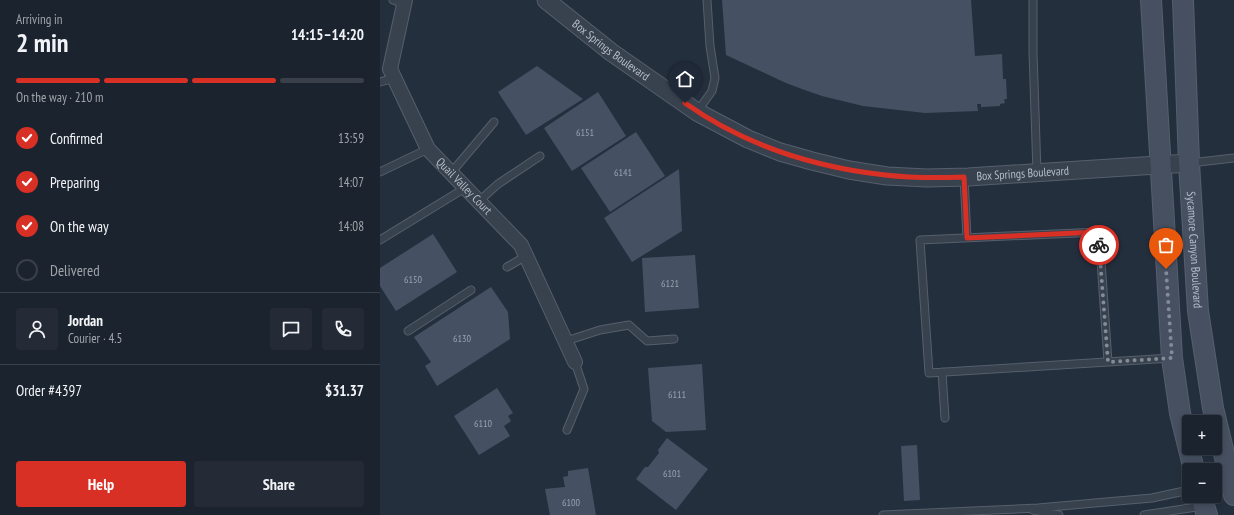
<!DOCTYPE html>
<meta charset="utf-8">
<style>
body{margin:0;font-family:"PT Sans Narrow",sans-serif;background:#242b36;color:#f1f3f6;height:100vh;display:flex;flex-direction:column;font-size:15px;white-space:nowrap}
*{box-sizing:border-box;margin:0}
p{font-size:13px;color:#a0a4aa}
.icon{flex:none;width:22px;height:22px;fill:none;stroke:currentColor;stroke-width:2;stroke-linecap:round;stroke-linejoin:round}
.map{position:relative;flex:1;overflow:hidden}
.panel{display:flex;flex-direction:column;background:#1b232e;width:380px}
.panel>*{flex:none}
.buttons{position:absolute;left:802px;top:415px;display:grid;gap:8px}
.buttons a{display:grid;place-items:center;width:40px;height:40px;border-radius:4px;background:#1b232e;box-shadow:0 2px 6px #0003,0 0 0 1px #39404a;font-size:20px}
.pin{position:absolute;display:grid;place-items:center;width:34px;height:34px;color:#fff;margin:-41px -17px;border-radius:50% 50% 50% 0;rotate:-45deg;box-shadow:0 0 4px #0007}
.pin .icon{rotate:45deg}
.courier{position:absolute;display:grid;place-items:center;width:40px;height:40px;margin:-20px;border:3px solid #d93025;border-radius:50%;background:#fff;color:#222;box-shadow:0 1px 5px #0007}
.head em{font-style:normal;font-weight:600}
.head div{display:flex;flex-direction:column-reverse}
.head{display:flex;align-items:center;justify-content:space-between;height:68px;padding:0 16px}
h1{font-size:26px;font-weight:600;line-height:30px}
.bar{display:grid;grid-template-columns:repeat(4,1fr);gap:6px 4px;align-content:center;height:48px;padding:0 16px}
.bar i{height:5px;border-radius:3px;background:#39404a}
.bar .current{background:#d93025}
.bar p{grid-column:span 4}
.line{display:flex;align-items:center;gap:10px;padding:0 16px;border-top:1px solid #39404a}
.line div{flex:1}
.round{display:grid;place-items:center;flex:none;width:42px;height:42px;border-radius:4px;background:#242b36}
ol{padding:0 16px;list-style:none}
li{display:flex;align-items:center;gap:12px;height:44px}
li p{margin-inline-start:auto}
li .icon{padding:4px;border-radius:50%;background:#d93025;color:#fff;stroke-width:4}
li:last-child{color:#a0a4aa}
li i{width:22px;height:22px;border:2px solid #39404a;border-radius:50%}
.action{display:flex;gap:8px;margin-top:auto;padding:8px 16px}
.action a{flex:1;height:46px;border-radius:4px;background:#d93025;color:#fff;font-size:16px;font-weight:600;line-height:46px;text-align:center}
.action a+a{background:#242b36;color:#f1f3f6}
main{display:flex;flex:1;min-height:0}
.map>svg:first-child{display:block}
.building{fill:#455162}
.lines{fill:none;stroke-linecap:round;stroke-linejoin:round}
.service-casing{stroke:#565f6c;stroke-width:9}
.minor-casing{stroke:#565f6c;stroke-width:16}
.tertiary-casing{stroke:#565f6c;stroke-width:19}
.secondary-casing{stroke:#565f6c;stroke-width:22}
.service{stroke:#38414e;stroke-width:7}
.minor{stroke:#38414e;stroke-width:14}
.tertiary{stroke:#38414e;stroke-width:17}
.secondary{stroke:#465061;stroke-width:20}
.done{stroke:#828b98;stroke-width:4;stroke-dasharray:0 7.2}
.route{stroke:#d93025;stroke-width:5}
.labels{text-anchor:middle;stroke-width:4;stroke-linejoin:round;paint-order:stroke}
.number-label{font-size:10px;fill:#98a1af}
.street-label{font-size:12px;fill:#b4bcc9;stroke:#1d2633}
</style>
<main>
<section class="panel">
<div class="head"><div><h1>2 min</h1><p>Arriving in</p></div><em>14:15–14:20</em></div>
<div class="bar"><i class="current"></i><i class="current"></i><i class="current"></i><i></i><p>On the way · 210 m</p></div>
<ol>
<li><svg class="icon" aria-label="check" viewBox="0 0 24 24"><path d="M5 12l5 5 9-10"/></svg>Confirmed<p>13:59</p></li>
<li><svg class="icon" aria-label="check" viewBox="0 0 24 24"><path d="M5 12l5 5 9-10"/></svg>Preparing<p>14:07</p></li>
<li><svg class="icon" aria-label="check" viewBox="0 0 24 24"><path d="M5 12l5 5 9-10"/></svg>On the way<p>14:08</p></li>
<li><i></i>Delivered</li>
</ol>
<div class="line" style="height:72px"><a class="round"><svg class="icon" aria-label="person" viewBox="0 0 24 24"><circle cx="12" cy="8" r="4"/><path d="M4 21q1-7 8-7t8 7"/></svg></a><div><b>Jordan</b><p>Courier · 4.5</p></div><a class="round"><svg class="icon" aria-label="chat" viewBox="0 0 24 24"><path d="M4 5h16v11H9l-5 4z"/></svg></a><a class="round"><svg class="icon" aria-label="phone" viewBox="0 0 24 24"><path d="M5 4h4l2 5-3 2q2 4 5 5l2-3 5 2v4C11 20 4 13 5 4z"/></svg></a></div>
<div class="line" style="height:52px"><div>Order #4397</div><b>$31.37</b></div>
<div class="action"><a>Help</a><a>Share</a></div>
</section>
<div class="map">
<svg width="854" height="515" viewBox="0 0 854 515">
<rect width="100%" height="100%" fill="#242f3e"/>
<!-- building -->
<path class="building" d="M342 0H591L595 56 622 54 623 79H626L627 99H624L625 103 620 104V106L601 107V104H597L598 111 545 113 483 106 442 96 422 89 406 83 346 55Z
M157 66 203 99 146 135 118 92Z
M218 92 246 136 192 171 164 128Z
M256 132 285 176 230 212 201 168Z
M299 169 302 231 252 262 224 218Z
M53 234 77 272 16 311 0 286V268Z
M315 255 319 308 265 312 262 258Z
M111 287 128 312 130 339 57 386 45 366 51 362 34 337Z
M322 364 326 430 286 432 272 421 268 368Z
M117 388 133 413 128 416 131 421 124 426 130 436 99 455 74 416Z
M287 438 328 469 296 510 256 479 265 467H268L279 453 278 450Z
M537 445 540 500 524 501 521 446Z
M208 468 216 515H170L165 489 185 487 183 477 188 476V471Z"/>
<g class="lines">
<defs>
<path id="service" d="M13 0 25 4
M653 0V52L657 173
M0 82 15 78
M317 112 332 91 335 78 330 46 327 0
M810 163 854 158
M0 172 48 149
M71 173 114 122
M584 177 587 238
M98 202 118 184 160 156
M0 240 85 188
M127 267 146 256
M28 331 91 290
M186 341 220 330 249 325 267 341 294 339
M728 362 719 232 540 240 549 373 792 358
M562 372 565 418
M187 430 204 389 195 362
M653 510 679 515
M503 515 658 508 772 498 809 490
M764 515 823 506"/>
<g id="minor">
<path id="s1" d="M25 0 10 69 48 149 141 245 195 362"/>
</g>
<g id="tertiary">
<path id="s2" d="M166 0 231 52 317 112 368 139 400 152 432 161 469 170 507 176 547 178 588 177 809 163"/>
</g>
<g id="secondary">
<path d="M771 0 792 358 800 413 814 470"/>
<path id="s3" d="M803 0 809 163 818 311 833 408 854 495"/>
<path d="M821 496 827 515"/>
</g>
</defs>
<!-- service casing -->
<use href="#service" class="service-casing"/>
<!-- minor casing -->
<use href="#minor" class="minor-casing"/>
<!-- tertiary casing -->
<use href="#tertiary" class="tertiary-casing"/>
<!-- secondary casing -->
<use href="#secondary" class="secondary-casing"/>
<!-- service -->
<use href="#service" class="service"/>
<!-- minor -->
<use href="#minor" class="minor"/>
<!-- tertiary -->
<use href="#tertiary" class="tertiary"/>
<!-- secondary -->
<use href="#secondary" class="secondary"/>
</g>
<g class="lines">
<!-- done -->
<path class="done" d="M719 245 728 362 792 358 786 269"/>
<!-- route -->
<path class="route" d="M305 103C364 145 434 167 505 175 531 178 558 178 584 177L587 238 718 232 719 245"/>
</g>
<g class="labels">
<!-- number labels -->
<g class="number-label">
<text x="205" y="136">6151</text>
<text x="243" y="176">6141</text>
<text x="33" y="283">6150</text>
<text x="290" y="287">6121</text>
<text x="82" y="342">6130</text>
<text x="297" y="398">6111</text>
<text x="103" y="427">6110</text>
<text x="292" y="477">6101</text>
<text x="191" y="506">6100</text>
</g>
<!-- street labels -->
<g class="street-label">
<text dy="4" stroke="none"><textPath href="#s2" startOffset="82">Box Springs Boulevard</textPath></text>
<text dy="4" stroke="none"><textPath href="#s2" startOffset="526">Box Springs Boulevard</textPath></text>
<text dy="4" stroke="none"><textPath href="#s1" startOffset="211">Quail Valley Court</textPath></text>
<text dy="4" stroke="none"><textPath href="#s3" startOffset="250">Sycamore Canyon Boulevard</textPath></text>
</g>
</g>
</svg>
<div class="buttons">
<a>+</a>
<a>−</a>
</div>
<div class="pin" style="left:786px;top:269px;background:#ea580c"><svg class="icon" aria-label="bag" viewBox="0 0 24 24"><path d="M5 8h14l-1 12H6zM9 8a3 3 0 0 1 6 0"/></svg></div>
<div class="pin" style="left:305px;top:103px;background:#1f2937"><svg class="icon" aria-label="home" viewBox="0 0 24 24"><path d="M3 11l9-7 9 7M6 9v11h12V9"/></svg></div>
<div class="courier" style="left:719px;top:245px"><svg class="icon" aria-label="bike" viewBox="0 0 24 24"><circle cx="6" cy="16" r="4"/><circle cx="18" cy="16" r="4"/><path d="M6 16l4-8h5l3 8M10 8l3 8H6M13 5h3"/></svg></div>
</div>
</main>
